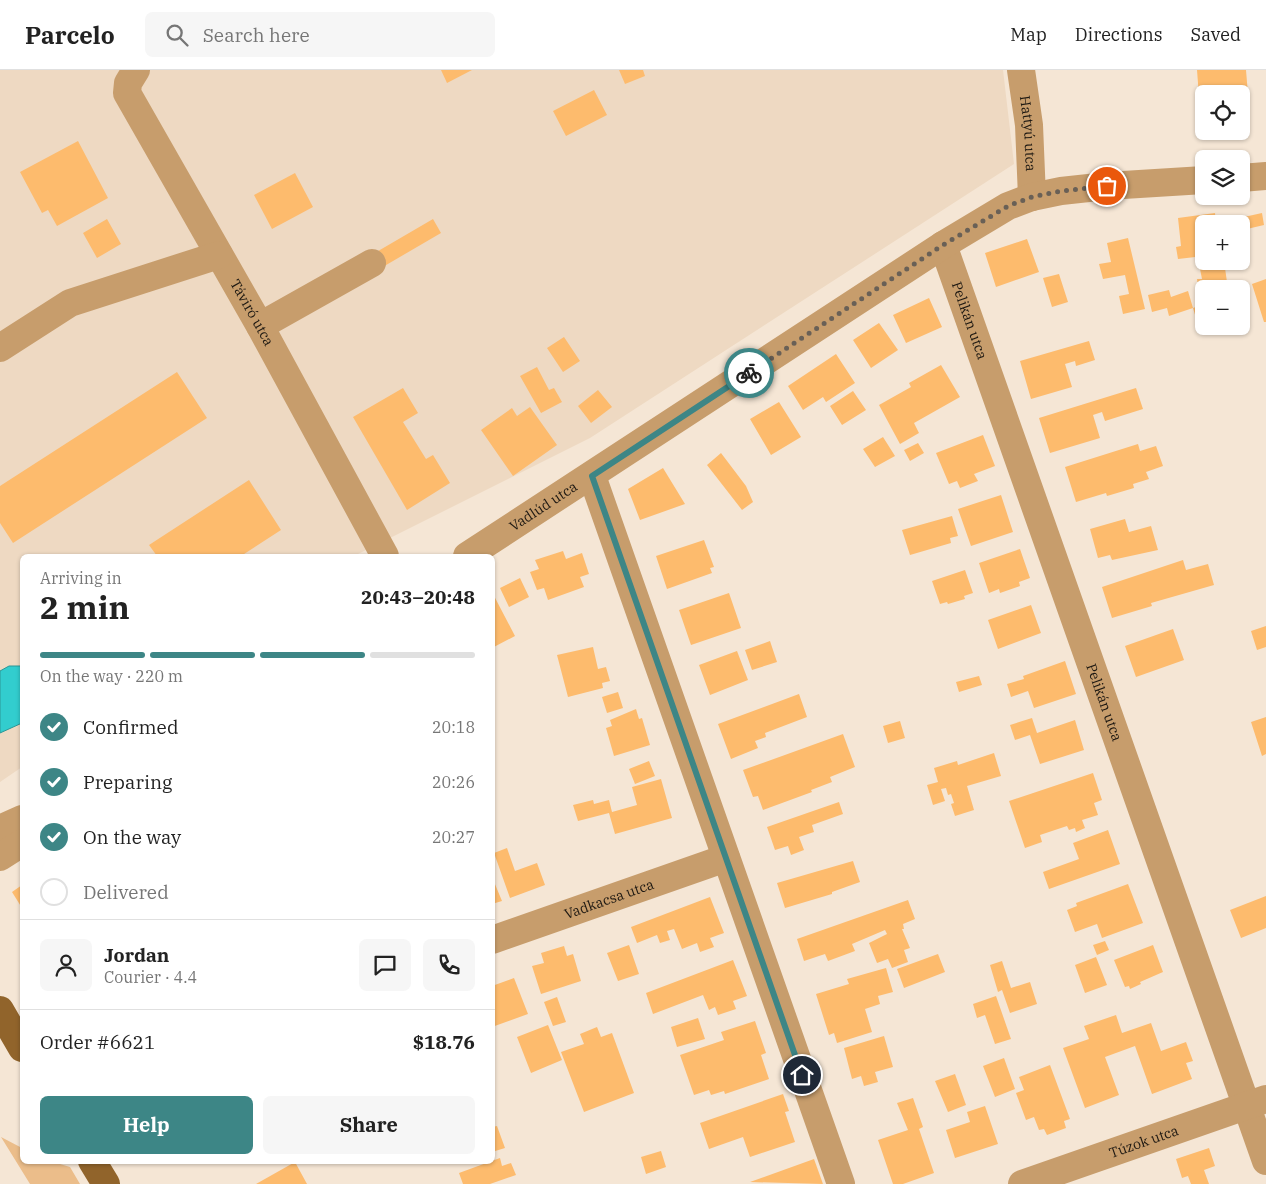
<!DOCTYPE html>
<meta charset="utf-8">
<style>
body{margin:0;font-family:"IBM Plex Serif",serif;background:#f6f6f6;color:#222;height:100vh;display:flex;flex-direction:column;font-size:19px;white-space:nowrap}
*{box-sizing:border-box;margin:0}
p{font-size:16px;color:#767676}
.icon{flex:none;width:28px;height:28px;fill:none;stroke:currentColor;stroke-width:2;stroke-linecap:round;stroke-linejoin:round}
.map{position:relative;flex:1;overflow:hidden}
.details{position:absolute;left:20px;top:484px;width:475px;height:610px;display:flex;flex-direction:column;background:#fff;border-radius:8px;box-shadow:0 1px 4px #0004}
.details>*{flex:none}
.tools{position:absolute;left:1195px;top:15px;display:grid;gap:10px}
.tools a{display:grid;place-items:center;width:55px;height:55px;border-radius:8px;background:#fff;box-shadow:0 1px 4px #0004;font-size:25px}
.pin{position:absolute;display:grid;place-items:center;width:42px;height:42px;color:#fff;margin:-21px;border:2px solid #fff;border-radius:50%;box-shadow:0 1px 5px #0007}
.courier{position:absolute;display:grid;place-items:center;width:50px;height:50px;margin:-25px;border:4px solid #3d8686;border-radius:50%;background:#fff;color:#222;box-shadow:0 1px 6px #0007}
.headline em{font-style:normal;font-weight:700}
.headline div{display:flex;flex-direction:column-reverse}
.headline{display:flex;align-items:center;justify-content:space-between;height:85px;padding:0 20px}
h1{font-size:32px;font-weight:700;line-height:38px}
.bar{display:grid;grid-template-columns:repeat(4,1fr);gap:8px 5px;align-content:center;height:60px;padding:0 20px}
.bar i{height:6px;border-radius:4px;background:#e0e0e0}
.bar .selected{background:#3d8686}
.bar p{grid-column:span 4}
.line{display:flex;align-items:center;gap:12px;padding:0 20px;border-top:1px solid #e0e0e0}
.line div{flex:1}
.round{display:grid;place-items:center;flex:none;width:52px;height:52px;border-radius:8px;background:#f6f6f6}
ol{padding:0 20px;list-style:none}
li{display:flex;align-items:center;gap:15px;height:55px}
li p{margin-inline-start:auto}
li .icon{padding:5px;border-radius:50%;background:#3d8686;color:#fff;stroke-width:4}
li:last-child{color:#767676}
li i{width:28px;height:28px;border:2px solid #e0e0e0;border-radius:50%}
.button{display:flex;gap:10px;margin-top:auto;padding:10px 20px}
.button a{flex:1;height:58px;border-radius:8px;background:#3d8686;color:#fff;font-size:20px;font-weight:700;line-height:58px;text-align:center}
.button a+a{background:#f6f6f6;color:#222}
header{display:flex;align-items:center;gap:30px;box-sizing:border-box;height:70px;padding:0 25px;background:#fff;border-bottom:1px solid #e0e0e0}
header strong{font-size:24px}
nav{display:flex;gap:28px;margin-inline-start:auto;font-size:18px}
.search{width:350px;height:45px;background:#f6f6f6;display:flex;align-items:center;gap:12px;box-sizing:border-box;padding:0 18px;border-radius:8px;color:#767676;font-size:19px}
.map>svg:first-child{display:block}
.built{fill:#eed9c2}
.green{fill:#ebbd8a}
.water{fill:#32cdce;stroke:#2c9796}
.building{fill:#fdbb6d}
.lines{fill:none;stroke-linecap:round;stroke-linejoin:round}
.minor{stroke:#c79d6c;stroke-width:28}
.major{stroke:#91642b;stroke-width:28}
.done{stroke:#696056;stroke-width:5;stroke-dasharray:0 9}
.route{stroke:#3d8686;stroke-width:6}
.labels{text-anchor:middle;stroke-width:4.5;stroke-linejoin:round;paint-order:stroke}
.street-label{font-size:14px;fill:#1d1812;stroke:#f5e6d5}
</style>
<header>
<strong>Parcelo</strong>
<div class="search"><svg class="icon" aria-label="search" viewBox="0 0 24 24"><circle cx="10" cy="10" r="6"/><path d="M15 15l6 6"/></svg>Search here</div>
<nav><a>Map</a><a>Directions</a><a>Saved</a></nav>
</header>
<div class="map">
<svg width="1266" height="1114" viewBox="0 0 1266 1114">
<rect width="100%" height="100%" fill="#f5e6d5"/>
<!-- built -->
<path class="built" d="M0 0H1003L1014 94 590 368 354 486H22V697L0 712Z"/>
<!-- green -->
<path class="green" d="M1 1067 22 1078V1091H50L70 1097 80 1114H30Z"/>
<!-- water -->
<path class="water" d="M9 596H22V653L0 663V601Z"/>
<!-- building -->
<path class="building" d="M441 0H472L447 13Z
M619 0H643L645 6 625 14Z
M1197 0H1246L1250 49 1241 50V24H1204V52L1201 53Z
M594 20 607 45 566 66 553 41Z
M78 71 108 128 57 156 48 140 42 143 20 102Z
M295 103 313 137 272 159 254 125Z
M1215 143 1216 154H1204V186L1178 189 1176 177 1181 176 1178 148Z
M1262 143 1264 155 1247 159 1244 147Z
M107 149 121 174 97 188 83 163Z
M433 149 441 163 381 198 373 184Z
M1128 168 1145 239 1123 244 1119 226 1129 224 1125 205 1103 209 1099 194 1111 192 1107 173Z
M1027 169 1039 202 996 217 985 183Z
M1224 191 1228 219H1204V223L1199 224 1197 209H1202L1199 194Z
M1059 204 1068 232 1052 237 1043 208Z
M1266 209V252H1264L1252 214Z
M1169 220 1171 227 1188 221 1193 238 1169 246 1167 238 1152 242 1148 225Z
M929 228 942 257 906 273 893 245Z
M1204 234V253L1198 255 1193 238Z
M879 253 898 280 871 298 853 270Z
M564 267 580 291 563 302 547 278Z
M1089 271 1095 290 1076 296 1075 291 1065 294 1072 317 1031 329 1020 291Z
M836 284 855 313 826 332 823 327 803 340 788 316Z
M941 295 960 327 914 353 919 363 900 374 879 335 911 317 909 313Z
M537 297 549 320 554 318 562 332 541 343 520 306Z
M177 302 207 348 13 473 0 453V416Z
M403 318 418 343 403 352 426 389 433 385 450 413 407 440 353 347Z
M1136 318 1143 339 1105 351 1102 342 1093 345 1100 368 1050 383 1039 348Z
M598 320 612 337 591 353 578 336Z
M853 321 866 340 842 355 830 336Z
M779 332 801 367 771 385 750 349Z
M530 337 557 375 513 406 481 360 512 338 517 346Z
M983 365 995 396 974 404 978 411 960 418 957 411 949 414 936 383Z
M883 367 895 386 875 397 863 379Z
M918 373 924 383 910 391 904 380Z
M1138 374 1140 381 1156 376 1163 396 1146 402 1149 409 1133 414 1134 418 1107 426 1106 423 1076 432 1065 397Z
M721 383 746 416 753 432 742 440 707 395Z
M663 398 685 434 640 450 628 419Z
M249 410 281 460 241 486H157L149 475Z
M1001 425 1013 462 971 476 958 439Z
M952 446 958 466 950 468 951 473 910 485 902 460Z
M1125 449 1129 462 1151 456 1158 480 1112 490 1110 485 1098 488 1090 459Z
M704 470 714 497 710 498 712 503 667 519 656 486Z
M1020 479 1030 508 1019 512 1020 516 1000 523 999 519 989 523 979 493Z
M563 481 566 489 582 483 589 504 580 507 584 517 548 530 544 518 537 520 530 502 539 499 535 490Z
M1183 490 1186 500 1208 494 1214 515 1151 533 1152 536 1112 548 1102 517Z
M965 500 973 523 964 526 965 529 948 534 947 532 940 534 932 511Z
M520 508 529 527 509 537 500 518Z
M492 522 515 566 492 578Z
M729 523 741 558 691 575 679 540Z
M1031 535 1041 563 998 579 988 550Z
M1266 556V577L1257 580 1251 561Z
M1173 559 1184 590 1136 607 1125 576Z
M770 571 777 592 752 600 745 580Z
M593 577 598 599 606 597 610 611 602 613 603 618 568 627 557 585Z
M737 581 748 610 710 625 699 595Z
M1065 591 1076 624 1034 638 1028 621 1011 627 1007 614 1024 609 1023 606Z
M979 606 982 615 959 622 956 612Z
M618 622 623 638 607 643 602 627Z
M799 624 807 647 765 663 766 667 755 671 758 678 731 689 718 654Z
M636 639 639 649 642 648 650 675 614 686 606 658 612 656 610 650Z
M1266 647V684L1262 686 1251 652Z
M1032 648 1037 663 1075 650 1084 680 1040 694 1030 665 1015 670 1010 655Z
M900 651 905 668 888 673 883 656Z
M843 664 855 697 830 707 832 712 811 720 812 722 763 740 758 726 753 727 743 700Z
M994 683 1001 706 967 716 974 740 955 746 951 734 954 733 951 724 948 725 946 718 941 719 945 731 933 735 927 715 938 712 934 698 957 691 958 695Z
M649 691 655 706 635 714 629 699Z
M1093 703 1102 730 1094 733 1098 745 1082 750 1085 758 1076 762 1075 758 1069 760 1067 756 1040 765 1042 772 1025 778 1009 731Z
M661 709 672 748 615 764 609 743 578 751 573 735 593 730 594 734 609 730 612 742 637 735 632 717Z
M839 732 843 744 812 755 814 762 799 767 804 780 791 785 788 776 775 780 767 757Z
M1108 760 1120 794 1049 819 1043 802 1079 789 1073 773Z
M507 778 515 801 537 793 545 815 510 828 494 783Z
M853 791 860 812 832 822V824L785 838 777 813Z
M492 807 502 831 492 834Z
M1128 814 1143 853 1102 868 1097 854 1075 862 1067 840 1077 836 1076 833Z
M22 815V838L12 822Z
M1266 826V858L1241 868 1230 840Z
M710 827 724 863 710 868 714 877 700 882 697 873 682 879 674 859 667 861 670 870 660 873 657 865 637 873 631 857Z
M908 830 915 849 903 854 904 859H902L910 878 904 880 908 892 892 898 888 889 877 893 869 873 887 864 885 860 852 874 855 881 828 891 825 884 804 891 797 869Z
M1105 871 1109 880 1097 885 1093 875Z
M629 875 639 904 618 911 607 883Z
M1153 875 1163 902 1140 912 1141 914 1130 919 1129 916 1125 917 1114 890Z
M564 876 567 886 573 884 581 911 541 924 532 896 544 893 541 883Z
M938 884 945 902 904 918 897 899Z
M1096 887 1107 915 1085 923 1075 895Z
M733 890 747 926 733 931 736 939 718 945 715 937 709 940 703 925 653 944 646 923Z
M1002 891 1011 918 1030 912 1037 934 1010 943 1002 920 998 922 990 895Z
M886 898 893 922 878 926 880 934 865 939 872 962 837 973 834 963 829 965 816 924 849 914 847 909Z
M514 908 528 944 492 957V916Z
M996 926 1011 969 995 974 985 945 977 948 973 934Z
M557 927 566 952 553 956 544 932Z
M1116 945 1122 963 1151 953 1161 981 1186 972 1193 991 1186 993 1192 1009 1152 1024 1135 976 1105 987 1119 1025 1085 1038 1063 978 1089 969 1084 956Z
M698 948 705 969 677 977 671 957Z
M755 951 766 983 761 985 769 1009 725 1024 724 1021 711 1025 709 1020 694 1025 680 985 724 970 721 962Z
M548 955 562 990 531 1003 517 967Z
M597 957 601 967 612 963 634 1023 584 1042 561 982 584 974 580 964Z
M884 966 893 997 875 1002 878 1012 864 1016 861 1006 852 1009 844 978Z
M1004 988 1015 1019 995 1027 983 996Z
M1050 995 1070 1049 1064 1051 1066 1058 1047 1065 1044 1059 1039 1060 1034 1047 1026 1050 1016 1023 1024 1020 1019 1007Z
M955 1004 966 1035 948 1042 935 1011Z
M783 1024 789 1041 785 1042 795 1072 750 1087 743 1067 709 1079 700 1053Z
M913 1028 923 1057 919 1059 934 1103 903 1114H893L878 1070 908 1060 897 1033Z
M985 1036 998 1074 955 1088 946 1060 970 1052 967 1042Z
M497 1056 505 1078 492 1082V1057Z
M1209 1078 1215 1096 1204 1100 1209 1114H1191L1188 1106 1182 1108 1176 1089Z
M661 1081 666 1097 646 1104 641 1087Z
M500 1088 502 1096 511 1093 516 1105 490 1114H463L459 1103Z
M814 1089 823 1114 750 1112Z
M295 1092 307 1114H256Z"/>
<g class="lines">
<!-- minor -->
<g class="minor">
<path id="s1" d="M136 0 128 13 127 23 260 256 385 486"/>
<path id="s2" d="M1021 0 1029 55 1032 127"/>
<path d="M1241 108 1266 106"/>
<path id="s3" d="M943 175 1266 1091"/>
<path d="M260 256 372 193"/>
<path d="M0 278 70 233 219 185"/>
<path d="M592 406 841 1114"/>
<path id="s4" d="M467 486 943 175 1008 136 1032 127 1061 121 1107 116 1204 110"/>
<path d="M0 759 22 749"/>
<path d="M0 787 22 773"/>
<path id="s5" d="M492 870 726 788"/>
<path id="s6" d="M1022 1114 1266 1029"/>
</g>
<!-- major -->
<path class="major" d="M0 940 22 978
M92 1091 106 1114"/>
</g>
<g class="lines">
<!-- done -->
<path class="done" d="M749 303 943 175 1008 136 1032 127 1061 121 1107 116"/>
<!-- route -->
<path class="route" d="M749 303 592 406 802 1005"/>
</g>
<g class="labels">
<!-- street labels -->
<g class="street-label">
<text dy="5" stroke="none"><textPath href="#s2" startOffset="64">Hattyú utca</textPath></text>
<text dy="5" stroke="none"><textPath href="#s1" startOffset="278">Táviró utca</textPath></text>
<text dy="5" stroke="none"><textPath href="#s3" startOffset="80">Pelikán utca</textPath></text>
<text dy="5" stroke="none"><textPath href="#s4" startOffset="91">Vadlúd utca</textPath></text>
<text dy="5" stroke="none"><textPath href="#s3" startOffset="485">Pelikán utca</textPath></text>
<text dy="5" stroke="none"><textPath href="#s5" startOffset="124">Vadkacsa utca</textPath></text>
<text dy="5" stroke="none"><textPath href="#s6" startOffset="129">Túzok utca</textPath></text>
</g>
</g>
</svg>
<div class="tools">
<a><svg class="icon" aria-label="locate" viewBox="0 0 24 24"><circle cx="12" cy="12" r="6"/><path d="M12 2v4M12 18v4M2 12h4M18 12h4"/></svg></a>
<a><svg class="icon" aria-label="layers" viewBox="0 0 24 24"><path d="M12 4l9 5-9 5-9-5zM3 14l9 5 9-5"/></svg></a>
<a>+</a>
<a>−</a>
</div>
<div class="pin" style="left:1107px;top:116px;background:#ea580c"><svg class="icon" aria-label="bag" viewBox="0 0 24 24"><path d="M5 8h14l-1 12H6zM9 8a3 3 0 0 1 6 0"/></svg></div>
<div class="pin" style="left:802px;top:1005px;background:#1f2937"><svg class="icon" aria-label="home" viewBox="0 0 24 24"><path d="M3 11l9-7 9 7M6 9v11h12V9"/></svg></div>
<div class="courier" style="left:749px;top:303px"><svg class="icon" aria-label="bike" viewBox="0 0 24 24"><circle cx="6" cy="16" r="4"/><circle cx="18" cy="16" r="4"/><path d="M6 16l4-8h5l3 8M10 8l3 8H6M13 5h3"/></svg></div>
<section class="details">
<div class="headline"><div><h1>2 min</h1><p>Arriving in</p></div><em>20:43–20:48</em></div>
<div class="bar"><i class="selected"></i><i class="selected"></i><i class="selected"></i><i></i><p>On the way · 220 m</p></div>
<ol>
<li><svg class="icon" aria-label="check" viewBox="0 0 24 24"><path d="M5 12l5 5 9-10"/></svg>Confirmed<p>20:18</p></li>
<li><svg class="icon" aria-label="check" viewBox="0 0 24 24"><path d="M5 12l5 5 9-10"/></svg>Preparing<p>20:26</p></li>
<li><svg class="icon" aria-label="check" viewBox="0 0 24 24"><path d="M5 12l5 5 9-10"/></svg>On the way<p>20:27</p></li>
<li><i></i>Delivered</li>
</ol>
<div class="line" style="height:90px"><a class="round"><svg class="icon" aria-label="person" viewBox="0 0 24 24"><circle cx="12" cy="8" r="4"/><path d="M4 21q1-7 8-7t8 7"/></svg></a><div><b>Jordan</b><p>Courier · 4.4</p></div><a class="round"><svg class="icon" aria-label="chat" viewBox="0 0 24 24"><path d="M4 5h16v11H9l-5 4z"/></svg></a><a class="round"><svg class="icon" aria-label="phone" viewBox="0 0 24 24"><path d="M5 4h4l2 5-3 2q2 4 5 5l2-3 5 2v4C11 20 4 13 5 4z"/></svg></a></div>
<div class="line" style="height:65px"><div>Order #6621</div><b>$18.76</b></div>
<div class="button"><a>Help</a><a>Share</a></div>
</section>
</div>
